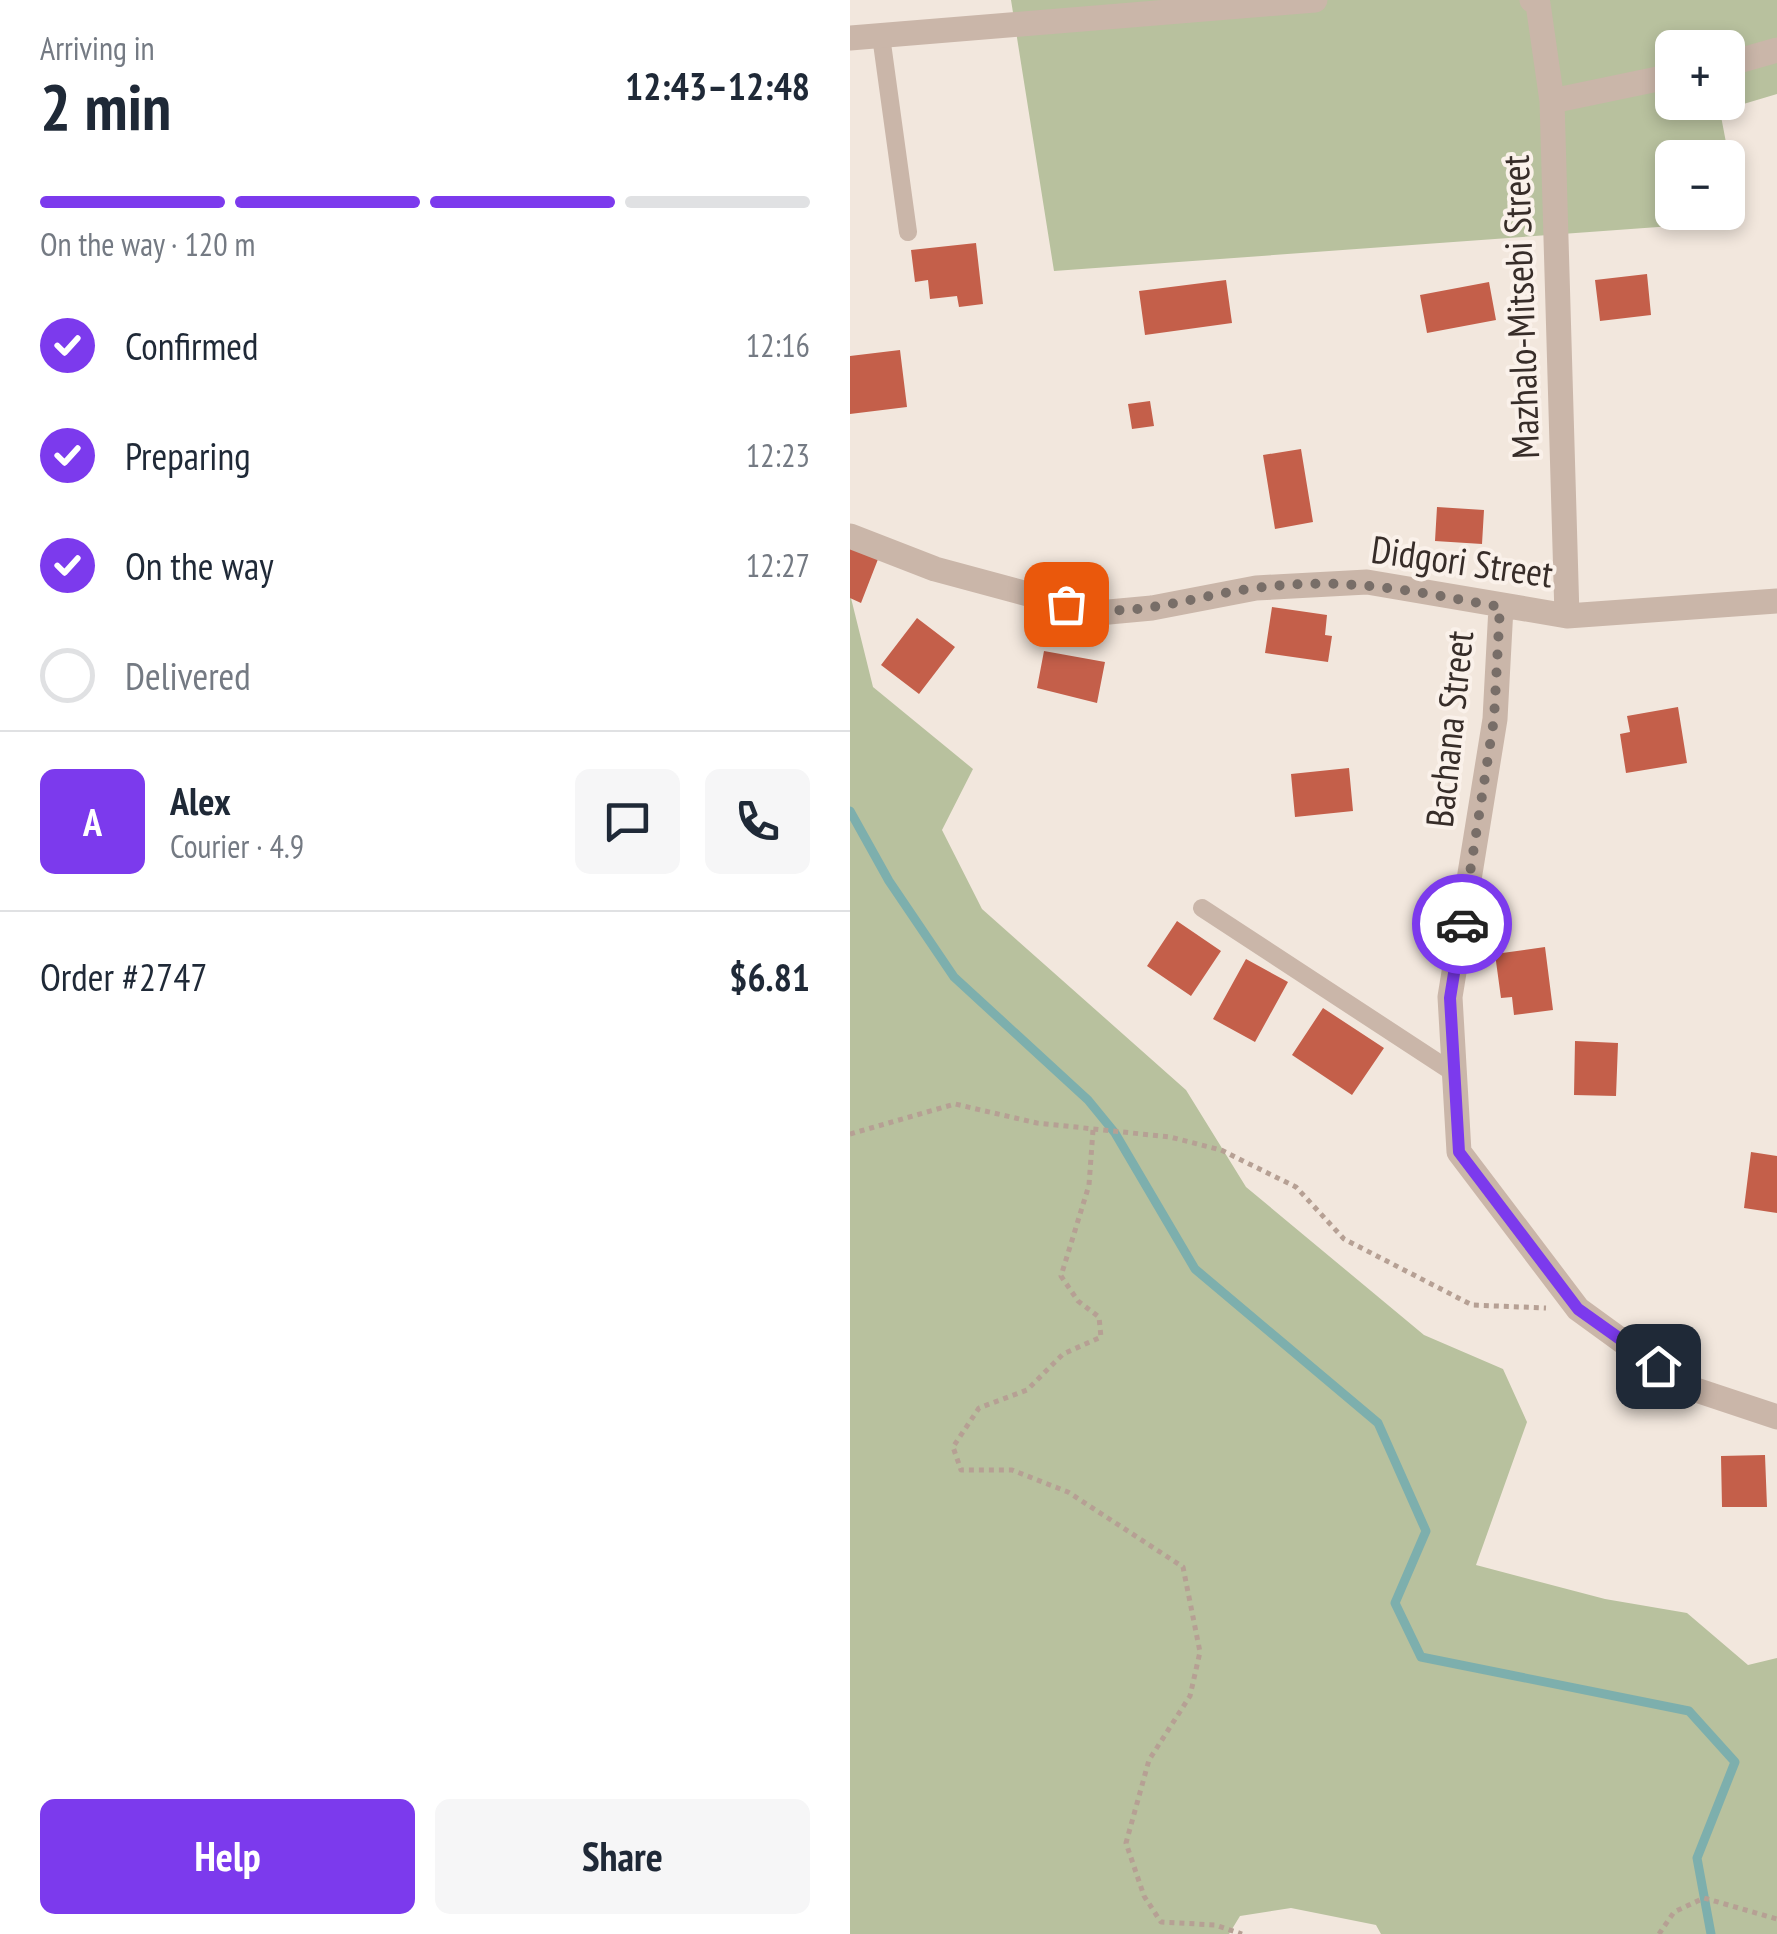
<!DOCTYPE html>
<meta charset="utf-8">
<style>
body{margin:0;font-family:"PT Sans Narrow",sans-serif;background:#f6f6f7;color:#1f2937;height:100vh;display:flex;flex-direction:column;font-size:38px;white-space:nowrap}
*{box-sizing:border-box;margin:0}
p{font-size:32px;color:#747a83}
.icon{flex:none;width:55px;height:55px;fill:none;stroke:currentColor;stroke-width:2;stroke-linecap:round;stroke-linejoin:round}
.map{position:relative;flex:1;overflow:hidden}
.panel{display:flex;flex-direction:column;background:#fff;width:850px}
.panel>*{flex:none}
.fabs{position:absolute;left:805px;top:30px;display:grid;gap:20px}
.fabs a{display:grid;place-items:center;width:90px;height:90px;border-radius:15px;background:#fff;box-shadow:0 5px 15px #0003;font-size:50px}
.pin{position:absolute;display:grid;place-items:center;width:85px;height:85px;color:#fff;margin:-42px;border-radius:20px;box-shadow:0 5px 15px #0006}
.courier{position:absolute;display:grid;place-items:center;width:100px;height:100px;margin:-50px;border:8px solid #7c3aed;border-radius:50%;background:#fff;color:#222;box-shadow:0 2px 12px #0007}
.summary em{font-style:normal;font-weight:700}
.summary div{display:flex;flex-direction:column-reverse}
.summary{display:flex;align-items:center;justify-content:space-between;height:170px;padding:0 40px}
h1{font-size:65px;font-weight:700;line-height:75px}
.bar{display:grid;grid-template-columns:repeat(4,1fr);gap:15px 10px;align-content:center;height:120px;padding:0 40px}
.bar i{height:12px;border-radius:8px;background:#e0e1e3}
.bar .current{background:#7c3aed}
.bar p{grid-column:span 4}
.line{display:flex;align-items:center;gap:25px;padding:0 40px;border-top:2px solid #e0e1e3}
.line div{flex:1}
.round{display:grid;place-items:center;flex:none;width:105px;height:105px;border-radius:15px;background:#f6f6f7}
ol{padding:0 40px;list-style:none}
li{display:flex;align-items:center;gap:30px;height:110px}
li p{margin-inline-start:auto}
li .icon{padding:10px;border-radius:50%;background:#7c3aed;color:#fff;stroke-width:4}
li:last-child{color:#747a83}
li i{width:55px;height:55px;border:5px solid #e0e1e3;border-radius:50%}
.cta{display:flex;gap:20px;margin-top:auto;padding:20px 40px}
.cta a{flex:1;height:115px;border-radius:15px;background:#7c3aed;color:#fff;font-size:40px;font-weight:700;line-height:115px;text-align:center}
.cta a+a{background:#f6f6f7;color:#1f2937}
main{display:flex;flex:1;min-height:0}
.map>svg:first-child{display:block}
.green{fill:#b8c19e;fill-rule:evenodd}
.lines{fill:none;stroke-linecap:round;stroke-linejoin:round}
.stream{stroke:#7dafad;stroke-width:9}
.building{fill:#c45f4a}
.path{stroke:#b6a094;stroke-width:5;stroke-dasharray:5 5;stroke-linecap:butt}
.service{stroke:#cab6a9;stroke-width:18}
.minor{stroke:#cab6a9;stroke-width:25}
.done{stroke:#786e68;stroke-width:10;stroke-dasharray:0 18}
.route{stroke:#7c3aed;stroke-width:12}
.labels{text-anchor:middle;stroke-width:8;stroke-linejoin:round;paint-order:stroke}
.street-label{font-size:38px;fill:#372d29;stroke:#faf1ea}
</style>
<main>
<section class="panel">
<div class="summary"><div><h1>2 min</h1><p>Arriving in</p></div><em>12:43–12:48</em></div>
<div class="bar"><i class="current"></i><i class="current"></i><i class="current"></i><i></i><p>On the way · 120 m</p></div>
<ol>
<li><svg class="icon" aria-label="check" viewBox="0 0 24 24"><path d="M5 12l5 5 9-10"/></svg>Confirmed<p>12:16</p></li>
<li><svg class="icon" aria-label="check" viewBox="0 0 24 24"><path d="M5 12l5 5 9-10"/></svg>Preparing<p>12:23</p></li>
<li><svg class="icon" aria-label="check" viewBox="0 0 24 24"><path d="M5 12l5 5 9-10"/></svg>On the way<p>12:27</p></li>
<li><i></i>Delivered</li>
</ol>
<div class="line" style="height:180px"><b class="round" style="background:#7c3aed;color:#fff">A</b><div><b>Alex</b><p>Courier · 4.9</p></div><a class="round"><svg class="icon" aria-label="chat" viewBox="0 0 24 24"><path d="M4 5h16v11H9l-5 4z"/></svg></a><a class="round"><svg class="icon" aria-label="phone" viewBox="0 0 24 24"><path d="M5 4h4l2 5-3 2q2 4 5 5l2-3 5 2v4C11 20 4 13 5 4z"/></svg></a></div>
<div class="line" style="height:130px"><div>Order #2747</div><b>$6.81</b></div>
<div class="cta"><a>Help</a><a>Share</a></div>
</section>
<div class="map">
<svg width="927" height="1934" viewBox="0 0 927 1934">
<rect width="100%" height="100%" fill="#f2e7dd"/>
<!-- green -->
<path class="green" d="M161 0H927V94L870 111 891 221 204 271ZM822 48H878V102H822ZM822 158H878V212H822Z
M0 594 23 687 123 769 92 830 132 909 336 1090 396 1187 574 1335 653 1369 677 1422 626 1565 755 1599 837 1613 898 1665 927 1658V1934H531L526 1925 441 1908 390 1916 379 1934H0Z"/>
<g class="lines">
<!-- stream -->
<path class="stream" d="M0 811 39 881 104 977 238 1100 265 1133 345 1269 528 1423 576 1531 545 1603 571 1657 839 1711 885 1762 847 1858 861 1934"/>
</g>
<!-- building -->
<path class="building" d="M126 243 133 304 109 307 107 296 80 299 78 280 65 282 61 250Z
M797 274 801 315 750 321 745 280Z
M376 280 382 323 295 335 289 291Z
M639 282 646 320 577 333 570 295Z
M50 350 57 407 0 414V356Z
M300 401 304 426 282 429 278 404Z
M451 449 463 522 425 529 413 455Z
M587 507 634 510 632 544 585 541Z
M0 542 30 554 11 603 0 598Z
M422 607 477 615 475 635 482 636 478 662 415 653Z
M67 618 105 647 69 694 31 665Z
M194 651 255 662 247 703 187 688Z
M828 707 837 763 776 773 770 734 780 732 777 716Z
M499 768 503 811 445 817 441 774Z
M327 921 371 951 341 996 297 966Z
M695 947 703 1010 664 1015 662 997 651 998 645 954Z
M396 959 438 982 405 1042 363 1019Z
M473 1008 534 1048 502 1095 442 1055Z
M725 1041 768 1043 766 1096 724 1095Z
M901 1152 927 1156V1213L894 1208Z
M915 1455 917 1507H872L871 1456Z"/>
<g class="lines">
<!-- path -->
<path class="path" d="M243 1130 239 1185 211 1276 228 1301 249 1317 251 1337 213 1354 177 1390 129 1408 103 1447 111 1470H162L218 1492 333 1567 350 1652 340 1696 299 1760 276 1843 294 1896 311 1922 365 1925 392 1934
M0 1134 105 1104 187 1123 320 1137 371 1150 446 1187 494 1239 622 1305 696 1308
M809 1934 824 1912 854 1898 927 1919"/>
<!-- service -->
<path class="service" d="M31 36 58 232
M352 908 604 1073"/>
<!-- minor -->
<path class="minor" d="M682 0 688 4 702 101 717 616
M0 38 465 0
M878 64 927 50
M702 101 822 76
M0 536 85 569 248 613 302 608 406 588 517 582 717 616 927 601
M651 607 645 719 600 997 609 1152 728 1309 834 1386 927 1417"/>
</g>
<g class="lines">
<!-- done -->
<path class="done" d="M216 604C281 622 340 596 406 588 494 576 565 591 650 607L644 719 612 924"/>
<!-- route -->
<path class="route" d="M612 924 600 998 609 1152 728 1309 808 1366"/>
</g>
<g class="labels">
<!-- street labels -->
<g class="street-label">
<text transform="translate(671 307) rotate(-92)" y="13">Mazhalo-Mitsebi Street</text>
<text transform="translate(612 562) rotate(8)" y="13">Didgori Street</text>
<text transform="translate(600 729) rotate(-84)" y="13">Bachana Street</text>
</g>
</g>
</svg>
<div class="fabs">
<a>+</a>
<a>−</a>
</div>
<div class="pin" style="left:216px;top:604px;background:#ea580c"><svg class="icon" aria-label="bag" viewBox="0 0 24 24"><path d="M5 8h14l-1 12H6zM9 8a3 3 0 0 1 6 0"/></svg></div>
<div class="pin" style="left:808px;top:1366px;background:#1f2937"><svg class="icon" aria-label="home" viewBox="0 0 24 24"><path d="M3 11l9-7 9 7M6 9v11h12V9"/></svg></div>
<div class="courier" style="left:612px;top:924px"><svg class="icon" aria-label="car" viewBox="0 0 24 24"><path d="M5 17H2v-5l4-1 3-4h7l3 4 3 1v5h-3M9 17h6M6 11h13"/><circle cx="7" cy="17" r="2"/><circle cx="17" cy="17" r="2"/></svg></div>
</div>
</main>
